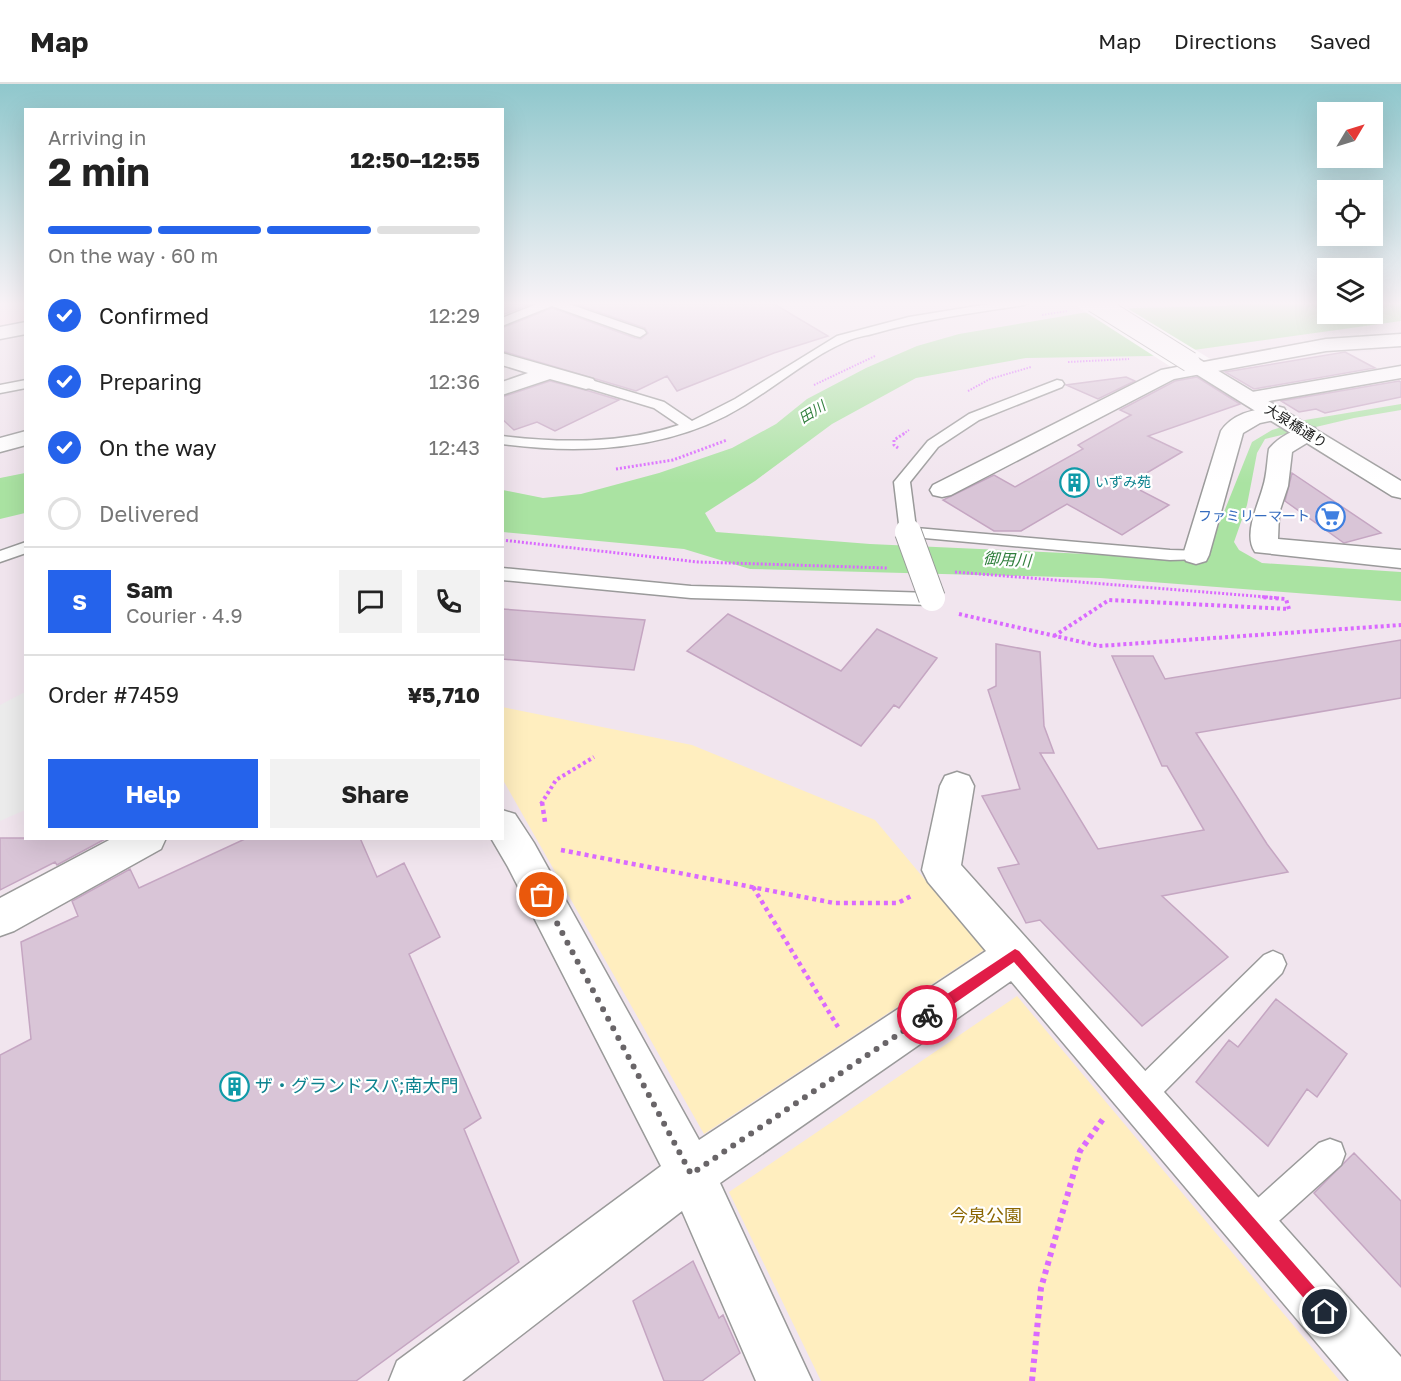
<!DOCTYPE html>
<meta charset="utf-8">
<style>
body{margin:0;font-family:"Golos Text","Noto Sans JP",sans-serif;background:#f2f2f2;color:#222;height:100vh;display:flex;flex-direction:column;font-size:22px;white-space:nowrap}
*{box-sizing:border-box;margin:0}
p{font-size:20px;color:#767676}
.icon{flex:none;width:33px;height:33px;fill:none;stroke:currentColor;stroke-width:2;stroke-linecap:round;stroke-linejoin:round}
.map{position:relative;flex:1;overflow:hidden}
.details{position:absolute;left:24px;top:24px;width:480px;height:732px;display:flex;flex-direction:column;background:#fff;border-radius:0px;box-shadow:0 6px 24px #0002}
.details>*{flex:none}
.needle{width:39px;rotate:52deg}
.controls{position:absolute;left:1317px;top:18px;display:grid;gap:12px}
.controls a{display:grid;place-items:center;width:66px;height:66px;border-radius:0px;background:#fff;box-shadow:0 6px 24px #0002;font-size:30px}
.pin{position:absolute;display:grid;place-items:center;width:51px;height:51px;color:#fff;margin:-26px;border:3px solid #fff;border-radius:50%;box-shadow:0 2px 6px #0007}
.courier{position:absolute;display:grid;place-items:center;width:60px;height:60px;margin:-30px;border:4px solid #e11d48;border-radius:50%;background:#fff;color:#222;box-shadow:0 2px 8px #0007}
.overview em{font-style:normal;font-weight:700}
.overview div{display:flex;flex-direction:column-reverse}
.overview{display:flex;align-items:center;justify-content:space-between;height:102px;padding:0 24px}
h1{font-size:39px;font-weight:700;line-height:45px}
.bar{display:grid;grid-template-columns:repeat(4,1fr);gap:9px 6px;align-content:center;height:72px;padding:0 24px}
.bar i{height:8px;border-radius:4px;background:#e0e0e0}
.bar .selected{background:#2563eb}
.bar p{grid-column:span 4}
.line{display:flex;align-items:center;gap:15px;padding:0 24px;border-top:2px solid #e0e0e0}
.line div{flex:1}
.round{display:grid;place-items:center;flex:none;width:63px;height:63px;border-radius:0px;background:#f2f2f2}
ol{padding:0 24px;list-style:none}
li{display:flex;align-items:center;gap:18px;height:66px}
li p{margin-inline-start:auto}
li .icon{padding:6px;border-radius:50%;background:#2563eb;color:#fff;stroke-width:4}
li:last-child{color:#767676}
li i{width:33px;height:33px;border:3px solid #e0e0e0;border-radius:50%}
.button{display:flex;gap:12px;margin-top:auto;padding:12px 24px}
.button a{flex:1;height:69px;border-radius:0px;background:#2563eb;color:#fff;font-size:24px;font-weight:700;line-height:69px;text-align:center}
.button a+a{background:#f2f2f2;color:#222}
header{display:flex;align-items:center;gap:36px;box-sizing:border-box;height:84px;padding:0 30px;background:#fff;border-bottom:2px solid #e0e0e0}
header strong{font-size:28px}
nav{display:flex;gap:33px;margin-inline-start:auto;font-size:21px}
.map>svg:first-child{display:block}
.education{fill:#ffe1eb}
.park{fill:#ffeebf}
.parking{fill:#ececec}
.water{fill:#aae3a2}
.pier{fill:#fff}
.building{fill:#d9c5d7;stroke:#c5a6c2;stroke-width:1.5}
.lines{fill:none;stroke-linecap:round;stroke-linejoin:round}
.service-casing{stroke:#9a9a9a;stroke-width:3}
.minor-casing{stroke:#9a9a9a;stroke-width:3}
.tertiary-casing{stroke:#9a9a9a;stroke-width:3}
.path-far4{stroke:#da69ff;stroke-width:2;stroke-dasharray:1.5 1.5;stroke-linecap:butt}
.path-far3{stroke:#da69ff;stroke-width:3;stroke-dasharray:2 2;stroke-linecap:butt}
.path-far2{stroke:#da69ff;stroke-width:4;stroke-dasharray:3 3;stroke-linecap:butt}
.path-far1{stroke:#da69ff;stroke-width:4.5;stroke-dasharray:4 4;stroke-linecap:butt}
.path{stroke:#da69ff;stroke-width:6;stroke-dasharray:4.5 4.5;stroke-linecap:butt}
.service{fill:#fff;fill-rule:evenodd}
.minor{fill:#fff;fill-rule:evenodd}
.tertiary{fill:#fff;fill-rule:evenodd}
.minor-bridge-casing{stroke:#9a9a9a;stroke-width:28;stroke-linecap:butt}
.tertiary-bridge-casing{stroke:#9a9a9a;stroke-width:22;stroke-linecap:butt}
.minor-bridge{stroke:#fff;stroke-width:26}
.tertiary-bridge{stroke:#fff;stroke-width:20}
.route{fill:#e11d48}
.done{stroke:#696568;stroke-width:6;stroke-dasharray:0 10.8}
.labels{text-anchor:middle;stroke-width:4.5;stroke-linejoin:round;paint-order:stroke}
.far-water-label{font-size:14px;font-style:italic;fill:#317f3d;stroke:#fff}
.far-street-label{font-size:14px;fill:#202020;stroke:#fff}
.far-culture-label{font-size:14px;fill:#0d838f;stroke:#fff;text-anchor:start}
.far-shop-label{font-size:14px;fill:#366cbe;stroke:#fff;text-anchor:end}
.water-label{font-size:16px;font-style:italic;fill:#317f3d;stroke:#fff}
.near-culture-label{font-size:18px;fill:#0d838f;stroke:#fff;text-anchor:start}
.near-park-label{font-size:18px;fill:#8b6601;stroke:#fff}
</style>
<header>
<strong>Map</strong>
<nav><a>Map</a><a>Directions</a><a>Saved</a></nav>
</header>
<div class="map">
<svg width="1401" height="1297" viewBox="0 0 1401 1297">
<rect width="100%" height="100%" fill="#f1e5ee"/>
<!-- education -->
<path class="education" d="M0 218H25V240L0 245Z"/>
<!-- park -->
<path class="park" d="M502 623 692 661 875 736 984 866 704 1050 503 696Z
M1017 912 1340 1297H821L729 1108Z"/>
<!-- parking -->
<path class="parking" d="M25 608V726L0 737V621Z"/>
<!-- water -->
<path class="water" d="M1250 218H1327L1328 230H1372L1373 218H1401V237L1151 272 1026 274 916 294 832 340 755 397 705 429 716 448 870 460 1195 475 1210 463 1252 358 1272 346 1305 336 1401 320V326L1354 334 1265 355 1257 369 1247 421 1234 458 1239 466 1262 479 1401 488V517L1100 494 750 485 684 465 503 448V406L543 414 581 410 659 389 732 364 776 340 807 315 866 284 917 262 959 250 1082 229 1134 224 1224 222Z
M25 389V429L0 435V394Z"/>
<!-- pier -->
<path class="pier" d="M1070 218H1117L1217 279 1171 283Z"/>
<!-- building -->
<path class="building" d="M502 218H536L502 231Z
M570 218H771L828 252 774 269 677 307 667 292 636 307 502 267V244L552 224 635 254 641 255 648 249 645 244Z
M1345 268 1375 284 1254 305 1225 288Z
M1126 293 1135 297 1098 315 1066 301Z
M1197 293 1240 320 1148 352 1182 368 1128 400 1169 421 1122 451 1067 420 1021 447H994L943 416 994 391 1015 403 1083 365 1078 361 1131 331 1120 326 1175 297Z
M550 297 589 307 619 316 555 347 537 338 514 346 502 335V313Z
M1399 297 1401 298V313L1325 329 1316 325 1299 328 1281 317Z
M1292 389 1381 449 1344 459 1285 417Z
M502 525 645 536 634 586 502 575Z
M728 530 841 587 877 545 937 574 899 624 894 621 861 662 687 567Z
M1401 556V614L1196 649 1267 760 1288 788 1162 812 1228 873 1142 942 1040 836 1026 839 998 784 1019 780 982 712 1020 705 988 606 996 602V560L1040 568 1044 642 1054 669H1040L1098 765 1204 746 1167 682H1162L1112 572H1153L1165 595Z
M0 754H107L57 781 55 778 0 806Z
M247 754H360L377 793 404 779 440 853 409 870 481 1034 464 1045 519 1178 356 1297H0V971L31 955 21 858 78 832 72 817 130 785 139 804Z
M1276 915 1347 970 1317 1013 1307 1005 1268 1062 1196 998 1229 956 1238 963Z
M1354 1069 1401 1117V1203L1314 1109Z
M693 1177 719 1234 723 1231 740 1269 702 1297H664L633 1217Z"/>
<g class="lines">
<defs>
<path id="service" d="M542 218H563L644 246 646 249 640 253 636 252 552 222 502 242V234Z
M1001 218H1030L1024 221C974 229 925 235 876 249 866 252 855 253 845 258 809 274 779 300 745 321 673 366 585 371 502 360V352C561 359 622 360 679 341L654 324 581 302 579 299 581 296H591L664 318 692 337 735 315 837 252 909 233Z
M26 296V304L0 309V301Z
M1057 296 1062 297 1064 300 1062 303 979 336 938 363 910 398 916 444 1170 466 1202 467 1205 471 1202 475 1170 476 902 452 900 448 894 398 928 357 969 330Z
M26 458V469L0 478V467Z
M502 484 691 502 932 509 938 511 941 515 938 519 932 521 691 514 502 496Z
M1273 867 1282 871 1286 880 1282 889 1149 1023 1139 1028 1129 1023 1124 1013 1129 1003 1264 871Z
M1330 1055 1341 1059 1345 1070 1341 1081 1261 1153 1250 1158 1239 1153 1234 1142 1239 1131 1319 1059Z"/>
<path id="minor" d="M26 238V250L0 255V243Z
M1401 250V262L1326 267 1174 295 951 411 942 413 933 411 930 406 933 401 1161 286 1326 255Z
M502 269 593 295 596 299 593 303 586 305 550 295 502 311V298L528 289 502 281Z
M1401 282V294L1252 320 1244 319 1241 314 1244 309 1252 308Z
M1276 322 1284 324 1287 329 1284 334 1260 339 1243 349 1209 471 1206 477 1196 480 1186 477 1183 471 1221 347C1234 328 1255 326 1276 322Z
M1307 342 1315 344 1318 349 1315 354 1292 368 1288 402 1279 429 1278 455 1401 466V484L1255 468C1243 450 1258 422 1263 403 1267 391 1267 377 1269 365 1277 354 1295 345 1307 342Z
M26 347V361L0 368V354Z
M957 688 969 692 974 702 961 781 1401 1273V1297H1349L1011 897 720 1099 812 1297H756L682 1127 462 1297H389L397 1277 661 1082 508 783 491 754H502V726L515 730 534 759 699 1056 986 867 928 798 922 786 940 702 945 692Z
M113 754H166L161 765 14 847 0 852V814Z"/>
<path id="tertiary" d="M1190 272 1197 274 1401 397V414L1392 412 1183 282 1180 278 1183 274Z"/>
</defs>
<!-- service casing -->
<use href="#service" class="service-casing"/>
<!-- minor casing -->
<use href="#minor" class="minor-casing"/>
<!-- tertiary casing -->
<use href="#tertiary" class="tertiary-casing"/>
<!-- path-far4 -->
<path class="path-far4" d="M1152 219 1184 218
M1042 231 1067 227
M1068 278 1129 275
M814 301 875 272
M968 307 990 295 1031 283
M903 350 909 346"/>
<!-- path-far3 -->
<path class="path-far3" d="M898 364 894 361V356L905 349
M616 385 673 376 727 356
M502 456 698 478 887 484
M955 488 1279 514"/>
<!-- path-far2 -->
<path class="path-far2" d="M959 530 1099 562 1401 541
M1054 552 1109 516 1289 525 1286 515 1260 513
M541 720 556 696 594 673"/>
<!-- path-far1 -->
<path class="path-far1" d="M542 718 545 738
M561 766 834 819H898L913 811
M753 803 838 943"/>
<!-- path -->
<path class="path" d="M1032 1297 1041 1204 1080 1067 1103 1035"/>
<!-- service -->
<use href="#service" class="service"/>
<!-- minor -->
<use href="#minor" class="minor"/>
<!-- tertiary -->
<use href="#tertiary" class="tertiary"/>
<defs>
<path id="minor-bridge" d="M908 448 932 514"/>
<path id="tertiary-bridge" d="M1094 218 1190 278"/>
</defs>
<!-- minor-bridge casing -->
<use href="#minor-bridge" class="minor-bridge-casing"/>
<!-- tertiary-bridge casing -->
<use href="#tertiary-bridge" class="tertiary-bridge-casing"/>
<!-- minor-bridge -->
<use href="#minor-bridge" class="minor-bridge"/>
<!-- tertiary-bridge -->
<use href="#tertiary-bridge" class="tertiary-bridge"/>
</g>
<!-- sky -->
<linearGradient id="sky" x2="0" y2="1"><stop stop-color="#8fc7cc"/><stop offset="0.55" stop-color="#f9f3f7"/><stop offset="1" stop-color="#f9f3f7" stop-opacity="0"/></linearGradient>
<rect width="1401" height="399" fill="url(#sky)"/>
<!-- route -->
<path class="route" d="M1015 865 1019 867 1331 1222 1333 1228 1331 1233 1325 1236 1320 1233 1014 878 932 935 927 937 923 935 921 931 923 926Z"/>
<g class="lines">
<!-- done -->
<path class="done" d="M542 811 691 1090 927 931"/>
</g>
<!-- icons -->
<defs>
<symbol id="building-ring" viewBox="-11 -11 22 22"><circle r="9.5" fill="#fff" stroke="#0f9aa8" stroke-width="1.5"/><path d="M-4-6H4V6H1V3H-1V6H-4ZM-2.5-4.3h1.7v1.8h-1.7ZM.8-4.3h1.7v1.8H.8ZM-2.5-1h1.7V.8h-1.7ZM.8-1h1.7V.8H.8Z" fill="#0f9aa8"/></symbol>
<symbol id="supermarket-ring" viewBox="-11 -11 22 22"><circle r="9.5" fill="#fff" stroke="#3f7fe0" stroke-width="1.5"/><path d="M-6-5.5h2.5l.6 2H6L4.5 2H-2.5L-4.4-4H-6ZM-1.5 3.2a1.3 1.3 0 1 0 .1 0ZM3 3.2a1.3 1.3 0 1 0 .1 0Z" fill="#3f7fe0"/></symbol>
</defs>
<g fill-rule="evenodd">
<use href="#building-ring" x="1058" y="382" width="33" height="33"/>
<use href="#supermarket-ring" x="1314" y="416" width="33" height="33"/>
<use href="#building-ring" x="218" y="986" width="33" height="33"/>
</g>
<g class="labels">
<!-- far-water labels -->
<g class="far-water-label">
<text transform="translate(812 328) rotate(-32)" y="5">田川</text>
</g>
<!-- far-street labels -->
<g class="far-street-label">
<text transform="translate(1296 342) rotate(32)" y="5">大泉橋通り</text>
</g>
<!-- far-culture labels -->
<g class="far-culture-label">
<text x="1095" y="403">いずみ苑</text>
</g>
<!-- far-shop labels -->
<g class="far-shop-label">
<text x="1310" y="437">ファミリーマート</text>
</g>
<!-- water labels -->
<g class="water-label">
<text transform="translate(1007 475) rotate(3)" y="6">御用川</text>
</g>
<!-- near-culture labels -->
<g class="near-culture-label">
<text x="255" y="1008">ザ・グランドスパ;南大門</text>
</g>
<!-- near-park labels -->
<g class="near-park-label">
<text x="986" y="1138">今泉公園</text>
</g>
</g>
</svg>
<div class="controls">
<a><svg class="needle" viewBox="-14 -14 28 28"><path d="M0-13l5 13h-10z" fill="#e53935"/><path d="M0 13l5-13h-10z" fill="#767676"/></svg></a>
<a><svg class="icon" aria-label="locate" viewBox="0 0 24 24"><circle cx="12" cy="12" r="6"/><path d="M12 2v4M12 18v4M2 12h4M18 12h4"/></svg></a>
<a><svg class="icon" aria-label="layers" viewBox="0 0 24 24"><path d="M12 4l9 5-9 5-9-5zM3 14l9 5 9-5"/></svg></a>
</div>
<div class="pin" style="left:542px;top:811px;background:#ea580c"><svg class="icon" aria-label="bag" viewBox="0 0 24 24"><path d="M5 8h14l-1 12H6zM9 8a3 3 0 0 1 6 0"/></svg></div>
<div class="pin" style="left:1325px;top:1228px;background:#1f2937"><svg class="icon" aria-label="home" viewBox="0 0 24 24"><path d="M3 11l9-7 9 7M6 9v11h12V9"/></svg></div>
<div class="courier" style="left:927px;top:931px"><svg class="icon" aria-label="bike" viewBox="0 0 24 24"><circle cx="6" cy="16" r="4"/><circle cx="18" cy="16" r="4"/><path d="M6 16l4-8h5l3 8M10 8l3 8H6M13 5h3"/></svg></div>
<section class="details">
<div class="overview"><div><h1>2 min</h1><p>Arriving in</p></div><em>12:50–12:55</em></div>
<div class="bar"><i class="selected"></i><i class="selected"></i><i class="selected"></i><i></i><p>On the way · 60 m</p></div>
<ol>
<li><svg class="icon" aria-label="check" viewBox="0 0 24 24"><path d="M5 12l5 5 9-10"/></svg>Confirmed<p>12:29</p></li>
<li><svg class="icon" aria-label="check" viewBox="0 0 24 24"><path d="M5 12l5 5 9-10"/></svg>Preparing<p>12:36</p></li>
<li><svg class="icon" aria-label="check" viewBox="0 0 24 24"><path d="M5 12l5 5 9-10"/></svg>On the way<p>12:43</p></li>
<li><i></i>Delivered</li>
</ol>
<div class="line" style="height:108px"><b class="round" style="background:#2563eb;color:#fff">S</b><div><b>Sam</b><p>Courier · 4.9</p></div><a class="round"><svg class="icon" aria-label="chat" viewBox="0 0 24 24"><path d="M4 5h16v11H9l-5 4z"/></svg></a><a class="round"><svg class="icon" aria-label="phone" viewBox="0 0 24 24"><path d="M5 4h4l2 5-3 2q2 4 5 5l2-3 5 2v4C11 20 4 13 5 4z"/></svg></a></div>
<div class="line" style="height:78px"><div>Order #7459</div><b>¥5,710</b></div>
<div class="button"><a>Help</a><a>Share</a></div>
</section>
</div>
